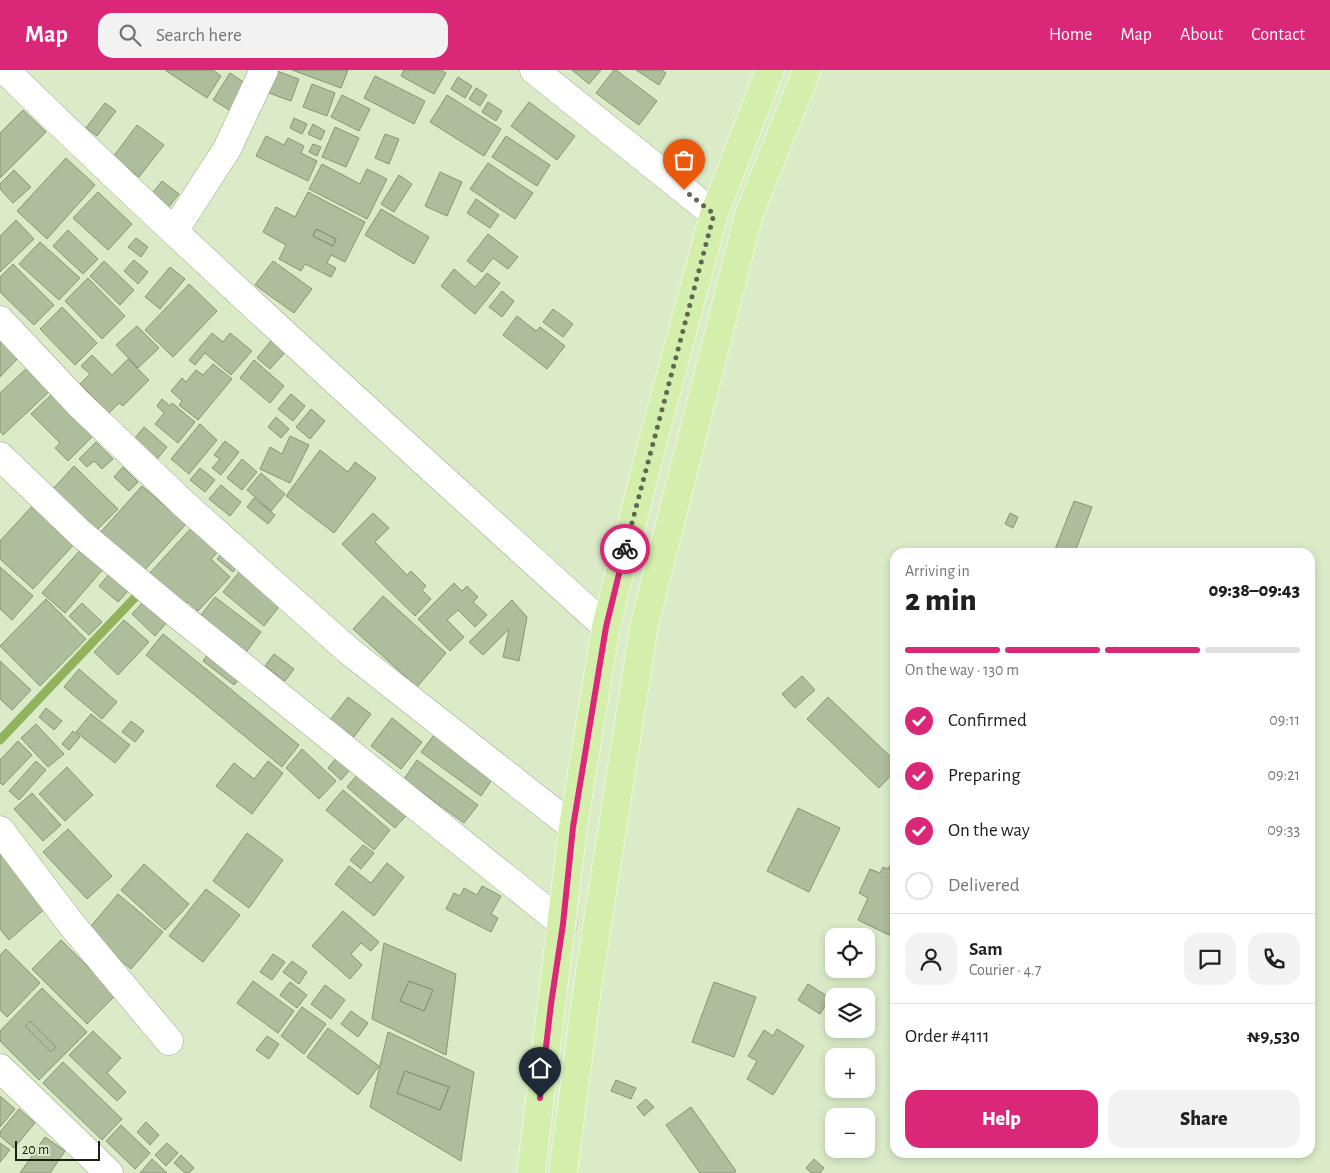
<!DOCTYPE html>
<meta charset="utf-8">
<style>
body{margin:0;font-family:"Alegreya Sans",sans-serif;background:#f2f2f2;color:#202124;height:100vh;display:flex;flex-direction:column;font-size:19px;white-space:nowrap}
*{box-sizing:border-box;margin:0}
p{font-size:16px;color:#757577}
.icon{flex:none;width:28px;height:28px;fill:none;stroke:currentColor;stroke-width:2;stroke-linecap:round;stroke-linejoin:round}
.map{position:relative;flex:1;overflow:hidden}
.side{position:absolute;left:890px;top:478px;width:425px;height:610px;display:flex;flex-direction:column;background:#fff;border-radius:15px;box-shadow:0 2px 8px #0003}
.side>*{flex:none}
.fabs{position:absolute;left:825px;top:858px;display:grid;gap:10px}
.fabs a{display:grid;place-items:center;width:50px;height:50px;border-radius:10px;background:#fff;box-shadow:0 2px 8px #0003;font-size:25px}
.scale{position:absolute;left:15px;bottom:12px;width:85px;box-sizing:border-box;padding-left:5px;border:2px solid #1a2013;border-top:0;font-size:14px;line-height:18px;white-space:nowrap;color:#1a2013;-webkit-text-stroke:4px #dbebc8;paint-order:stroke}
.pin{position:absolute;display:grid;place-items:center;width:42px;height:42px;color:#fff;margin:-51px -21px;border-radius:50% 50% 50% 0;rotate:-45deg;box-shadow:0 0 5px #0007}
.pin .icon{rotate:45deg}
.courier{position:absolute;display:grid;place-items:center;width:50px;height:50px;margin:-25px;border:4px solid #db2777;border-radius:50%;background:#fff;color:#222;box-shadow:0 1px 6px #0007}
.head em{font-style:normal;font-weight:800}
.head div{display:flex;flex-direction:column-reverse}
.head{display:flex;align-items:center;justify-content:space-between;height:85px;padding:0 15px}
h1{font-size:32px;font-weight:800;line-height:38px}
.bar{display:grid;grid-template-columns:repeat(4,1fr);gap:8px 5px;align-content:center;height:60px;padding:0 15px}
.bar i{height:6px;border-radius:4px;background:#e0e0e0}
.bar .current{background:#db2777}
.bar p{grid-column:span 4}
.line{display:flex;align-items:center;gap:12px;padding:0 15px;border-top:1px solid #e0e0e0}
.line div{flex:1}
.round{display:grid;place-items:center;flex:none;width:52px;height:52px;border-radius:15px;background:#f2f2f2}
ol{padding:0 15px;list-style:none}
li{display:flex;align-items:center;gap:15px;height:55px}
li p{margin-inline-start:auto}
li .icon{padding:5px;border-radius:50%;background:#db2777;color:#fff;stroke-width:4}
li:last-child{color:#757577}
li i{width:28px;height:28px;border:2px solid #e0e0e0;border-radius:50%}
.primary-button{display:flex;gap:10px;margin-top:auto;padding:10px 15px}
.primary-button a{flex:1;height:58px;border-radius:15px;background:#db2777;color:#fff;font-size:20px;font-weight:800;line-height:58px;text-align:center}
.primary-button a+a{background:#f2f2f2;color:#202124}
header{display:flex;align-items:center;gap:30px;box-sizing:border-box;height:70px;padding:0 25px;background:#db2777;color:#fff}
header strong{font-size:24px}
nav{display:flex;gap:28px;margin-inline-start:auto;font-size:18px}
.search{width:350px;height:45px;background:#f2f2f2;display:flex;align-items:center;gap:12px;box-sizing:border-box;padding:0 18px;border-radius:15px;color:#757577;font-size:19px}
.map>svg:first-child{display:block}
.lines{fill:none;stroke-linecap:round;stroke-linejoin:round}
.stream{stroke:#91b35d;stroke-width:9}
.building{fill:#aebd9b;stroke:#879575;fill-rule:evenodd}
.minor-casing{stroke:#9ba988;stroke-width:29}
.primary-casing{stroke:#fff;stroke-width:29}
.minor{stroke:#fff;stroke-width:28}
.primary{stroke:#d4efac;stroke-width:28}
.done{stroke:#5e6752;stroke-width:5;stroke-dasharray:0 9}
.route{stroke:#db2777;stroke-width:6}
</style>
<header>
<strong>Map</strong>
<div class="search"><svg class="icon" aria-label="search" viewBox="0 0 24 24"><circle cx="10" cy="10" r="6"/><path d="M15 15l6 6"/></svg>Search here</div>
<nav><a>Home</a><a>Map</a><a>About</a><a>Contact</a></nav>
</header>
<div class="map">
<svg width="1330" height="1103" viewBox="0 0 1330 1103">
<rect width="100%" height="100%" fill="#dbebc8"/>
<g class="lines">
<!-- stream -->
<path class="stream" d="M0 670 143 519"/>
</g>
<!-- building -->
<path class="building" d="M165 0H213L221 6 207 28Z
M292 0H348L341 18Z
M404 0H441L446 3 434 24 401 6Z
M572 0H601L589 14Z
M614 0H616L657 31 639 55 596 23Z
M636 0H662L666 3 659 15Z
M277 1 299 9 291 31 269 23Z
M230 3 248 15 231 41 213 30Z
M375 6 425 31 414 54 364 28Z
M458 7 472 16 465 28 451 19Z
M312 14 335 23 327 46 303 37Z
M476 18 487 25 480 36 469 29Z
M342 25 370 39 359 61 331 47Z
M447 25 501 59 484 86 430 52Z
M488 32 502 41 496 51 482 42Z
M529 32 575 66 557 90 511 56Z
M105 33 116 41 97 66 86 58Z
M23 40 46 62 0 108V63Z
M294 48 307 54 302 64 290 58Z
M313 54 325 61 321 70 308 64Z
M137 55 164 75 139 107 113 87Z
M335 57 359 68 346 97 322 87Z
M385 64 399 69 389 94 375 88Z
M266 66 284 75 288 68 304 76 301 83 317 91 308 111 256 86Z
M506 66 550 95 537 116 492 87Z
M313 74 321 77 317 86 309 82Z
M66 88 95 115 47 169 17 141Z
M488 93 533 123 515 149 470 119Z
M322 94 360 114 367 99 387 109 367 149 309 119Z
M14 100 31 117 13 133 0 119V114Z
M440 102 462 112 447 146 425 136Z
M399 105 412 114 394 142 381 134Z
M162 111 179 124 168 138 151 125Z
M98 122 132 154 108 180 73 148Z
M308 122 365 152 345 192 331 185 327 193 336 198 331 207 305 194 301 201 279 189 286 175 263 162 276 137 295 147ZM316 159 336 169 333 176 313 166Z
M476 129 499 145 490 158 467 143Z
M381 139 429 167 414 194 365 165Z
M16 150 34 169 0 202V166Z
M316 159 336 169 333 176 313 166Z
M68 160 98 189 83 204 53 176Z
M488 164 518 187 508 199 493 188 482 202 467 191Z
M136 168 148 177 141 187 128 177Z
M40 172 80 208 59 230 19 194Z
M134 190 148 202 138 214 124 201Z
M104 191 134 220 120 235 90 206Z
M273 191 312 219 294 243 255 215Z
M13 194 54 235 34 255 0 222V207Z
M170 197 185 209 160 239 145 227Z
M454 199 475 217 487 203 500 213 475 244 441 216Z
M88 208 125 246 102 269 65 231Z
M189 214 217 241 173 287 145 260Z
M502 221 514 231 502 247 489 237Z
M62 237 97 273 75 295 40 259Z
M553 239 573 254 563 267 543 252Z
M517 246 536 261 540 257 565 276 547 299 503 265Z
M137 256 159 278 138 298 116 275Z
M0 262 22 284 0 307Z
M212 263 223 272 230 263 252 281 231 305 205 283 195 295 189 290Z
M274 267 288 279 270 299 257 288Z
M92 285 112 305 128 289 149 310 123 336 119 333 109 343 80 314 90 304 81 296Z
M254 290 284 316 270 333 240 308Z
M213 294 232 309 198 350 179 335 182 331 171 321 182 308 186 312 196 300 203 305Z
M29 296 51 320 3 365 0 361V323Z
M53 323 95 364 68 391 55 378 60 373 31 344Z
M291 324 305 336 293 351 278 339Z
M162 329 170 336 172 333 195 352 178 373 155 354 164 343 157 336Z
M311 339 325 351 310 369 296 357Z
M276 347 289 359 281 368 268 357Z
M200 354 217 370 189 404 171 389Z
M144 357 167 377 157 389 134 369Z
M290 366 309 375 290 413 260 399 270 377 282 384Z
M225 371 239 382 221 405 212 398 220 389 214 385Z
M96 372 113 389 102 399 94 391 87 397 79 389Z
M320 380 348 402 355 392 376 408 334 463 286 426Z
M242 389 257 402 242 420 227 408Z
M74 396 118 439 96 461 52 420Z
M123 397 138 412 129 421 114 407Z
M200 398 215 410 205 422 190 410Z
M261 403 285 424 271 441 247 420Z
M221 415 241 432 230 446 209 429Z
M142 416 186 454 142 503 99 464Z
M254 428 275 445 268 454 247 437Z
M1074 431 1092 437 1075 482H1054Z
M36 432 77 471 33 519 0 489V471Z
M373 443 389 458 375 472 407 505 411 501 426 516 422 520 431 529 415 546 342 474Z
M1010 443 1018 447 1013 458 1005 454Z
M194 455 220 480 211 489 230 507 198 541 188 532 182 538 147 506Z
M227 477 242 491 233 502 217 489Z
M82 478 105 497 65 543 42 523Z
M0 497 33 526 12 550 0 539Z
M240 501 281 534 264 556 223 522Z
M110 503 129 520 118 532 99 516Z
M454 513 462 521 467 516 478 527 473 532 487 545 475 557 458 540 447 550 464 567 450 581 418 549Z
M383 526 446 583 417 617 353 559Z
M215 527 261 562 244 585 198 549Z
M46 529 86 569 40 616 0 576Z
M145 530 168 551 155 566 132 544Z
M512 530 527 547 519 591 503 587 509 559 483 585 469 572Z
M82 533 102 552 89 565 69 546Z
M124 550 149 572 118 605 94 582Z
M163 564 299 675 282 697 146 585Z
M210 581 242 606 234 615 203 591Z
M274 584 294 599 285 611 265 596Z
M0 591 31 620 12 640 0 629Z
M79 599 117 632 102 649 64 617Z
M802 606 815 620 795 638 782 624Z
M348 627 371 644 353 668 330 650Z
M828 627 895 691V701L879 718 807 649Z
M46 638 62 651 54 660 39 647Z
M91 644 130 675 115 693 76 662Z
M392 648 422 672 401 699 371 676Z
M131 651 144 661 135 672 122 662Z
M36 654 64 684 48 697 21 668Z
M73 661 80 667 69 680 62 674Z
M434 665 493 708 481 726 421 682Z
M18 671 32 685 3 715 0 713V690Z
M302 679 336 711 319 729 286 698Z
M342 681 356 693 341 710 328 698Z
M417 690 478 735 464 753 404 709Z
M36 691 46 700 19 730 9 721Z
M268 691 283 703 252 744 216 716 234 693 254 709Z
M67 697 93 725 65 751 39 724Z
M362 699 411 740 395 758 347 717Z
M343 720 390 760 374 780 326 740Z
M32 723 61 755 43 771 14 739Z
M798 738 840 758 809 822 767 801Z
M68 759 112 806 87 829 43 782Z
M247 763 283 790 249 838 213 811Z
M363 775 374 783 361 799 350 790Z
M0 781 48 836 9 870 0 859Z
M892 792 895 794V853L889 865 858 850 868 828 859 823 870 799 880 803 883 797 888 799Z
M387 793 404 807 374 846 335 814 349 796 371 813Z
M144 794 189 834 165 860 121 820Z
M482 816 501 826 491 844 498 848 491 862 446 839 454 823 460 826 464 818 477 825Z
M206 819 240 845 203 892 169 866Z
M118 824 163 862 131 899 86 862Z
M343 841 379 872 371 881 361 873 351 884 362 895 350 909 312 876Z
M61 870 116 925 87 954 32 899Z
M384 873 456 904 446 985 372 949ZM409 911 433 920 424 941 400 931Z
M6 879 40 913 7 947 0 940V885Z
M273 884 285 892 272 910 260 902Z
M292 891 307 902 299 914 283 902Z
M253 911 294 941 278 963 237 933Z
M409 911 433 920 424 941 400 931Z
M290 912 307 925 297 938 280 925Z
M714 912 756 927 734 987 692 972Z
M808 914 830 928 820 944 798 930Z
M325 915 345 930 331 949 311 934Z
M42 918 87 962 39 1010 0 971V961ZM30 951 56 977 51 982 25 956Z
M302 937 326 954 304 984 281 966Z
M351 941 368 953 358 967 341 954Z
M30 951 56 977 51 982 25 956Z
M328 958 379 996 358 1025 307 987Z
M777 959 804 976 773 1025 747 1009 757 991 748 986 764 960 773 966Z
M93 961 121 988 107 1003 126 1022 117 1031 69 985Z
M388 962 474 1002 461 1091 370 1037ZM405 1001 449 1017 440 1040 397 1023Z
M267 966 279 974 269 989 256 980Z
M63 992 122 1049 102 1070 43 1013Z
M405 1001 449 1017 440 1040 397 1023Z
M616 1010 636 1018 631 1029 611 1021Z
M0 1026 15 1039 0 1057Z
M646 1029 654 1037 644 1046 637 1037Z
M691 1037 736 1101 734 1103H700L666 1055Z
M19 1039 35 1053 14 1078 0 1066V1062Z
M146 1052 159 1065 150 1075 137 1062Z
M121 1055 150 1083 135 1099 106 1071Z
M45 1067 65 1081 50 1103H20Z
M0 1073 10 1080 0 1092Z
M167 1073 178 1083 166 1096 155 1085Z
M181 1085 194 1098 189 1103H185L174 1093Z
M152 1089 167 1103H140Z
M814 1089 824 1098 820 1103H811L806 1098Z"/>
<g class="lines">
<defs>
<path id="minor" d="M5 0C201 191 404 373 606 557
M534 0 714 144
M174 161 227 79 264 0
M0 250 78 333 185 435 349 581 573 757
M0 386 80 463 177 544 563 854
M0 760 72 855 169 971
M0 998 109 1103"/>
<path id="primary" d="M531 1103 573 757 606 557 650 382 714 144 770 0
M563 1103 587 920 644 556 749 144 807 0"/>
</defs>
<!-- minor casing -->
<use href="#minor" class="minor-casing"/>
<!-- primary casing -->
<use href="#primary" class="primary-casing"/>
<!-- minor -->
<use href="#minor" class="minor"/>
<!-- primary -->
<use href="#primary" class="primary"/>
</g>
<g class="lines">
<!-- done -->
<path class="done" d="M625 479 714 144 684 120"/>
<!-- route -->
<path class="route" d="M540 1028 551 934 563 854 573 757 606 557 625 479"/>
</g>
</svg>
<div class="fabs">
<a><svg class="icon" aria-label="locate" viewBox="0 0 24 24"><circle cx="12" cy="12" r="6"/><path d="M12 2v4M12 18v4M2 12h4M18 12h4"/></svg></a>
<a><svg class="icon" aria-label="layers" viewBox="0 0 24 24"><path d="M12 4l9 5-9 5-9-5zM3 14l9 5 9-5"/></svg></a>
<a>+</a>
<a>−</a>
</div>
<div class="scale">20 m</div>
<div class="pin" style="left:684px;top:120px;background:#ea580c"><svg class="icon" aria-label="bag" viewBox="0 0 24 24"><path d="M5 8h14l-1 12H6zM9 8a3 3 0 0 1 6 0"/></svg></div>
<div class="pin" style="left:540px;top:1028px;background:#1f2937"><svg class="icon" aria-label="home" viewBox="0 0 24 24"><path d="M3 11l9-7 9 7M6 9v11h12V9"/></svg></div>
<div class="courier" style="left:625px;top:479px"><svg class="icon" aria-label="bike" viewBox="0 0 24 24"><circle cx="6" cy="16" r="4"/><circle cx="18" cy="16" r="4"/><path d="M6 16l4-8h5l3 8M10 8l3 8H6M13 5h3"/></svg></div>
<section class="side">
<div class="head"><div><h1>2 min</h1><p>Arriving in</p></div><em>09:38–09:43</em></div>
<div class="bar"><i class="current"></i><i class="current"></i><i class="current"></i><i></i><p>On the way · 130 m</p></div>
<ol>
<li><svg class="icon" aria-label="check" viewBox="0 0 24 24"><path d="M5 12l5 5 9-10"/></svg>Confirmed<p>09:11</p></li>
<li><svg class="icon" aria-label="check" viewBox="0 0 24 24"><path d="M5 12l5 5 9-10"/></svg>Preparing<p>09:21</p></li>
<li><svg class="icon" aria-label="check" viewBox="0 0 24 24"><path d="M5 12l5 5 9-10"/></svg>On the way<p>09:33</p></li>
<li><i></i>Delivered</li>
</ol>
<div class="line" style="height:90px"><a class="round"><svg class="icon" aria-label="person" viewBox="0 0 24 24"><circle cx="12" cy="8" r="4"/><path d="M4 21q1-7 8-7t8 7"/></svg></a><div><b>Sam</b><p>Courier · 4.7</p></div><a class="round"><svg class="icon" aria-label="chat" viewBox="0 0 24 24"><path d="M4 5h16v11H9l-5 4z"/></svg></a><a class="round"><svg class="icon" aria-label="phone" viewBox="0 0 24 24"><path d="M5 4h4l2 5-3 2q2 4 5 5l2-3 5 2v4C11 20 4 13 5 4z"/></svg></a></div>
<div class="line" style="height:65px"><div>Order #4111</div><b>₦9,530</b></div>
<div class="primary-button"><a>Help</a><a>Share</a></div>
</section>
</div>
